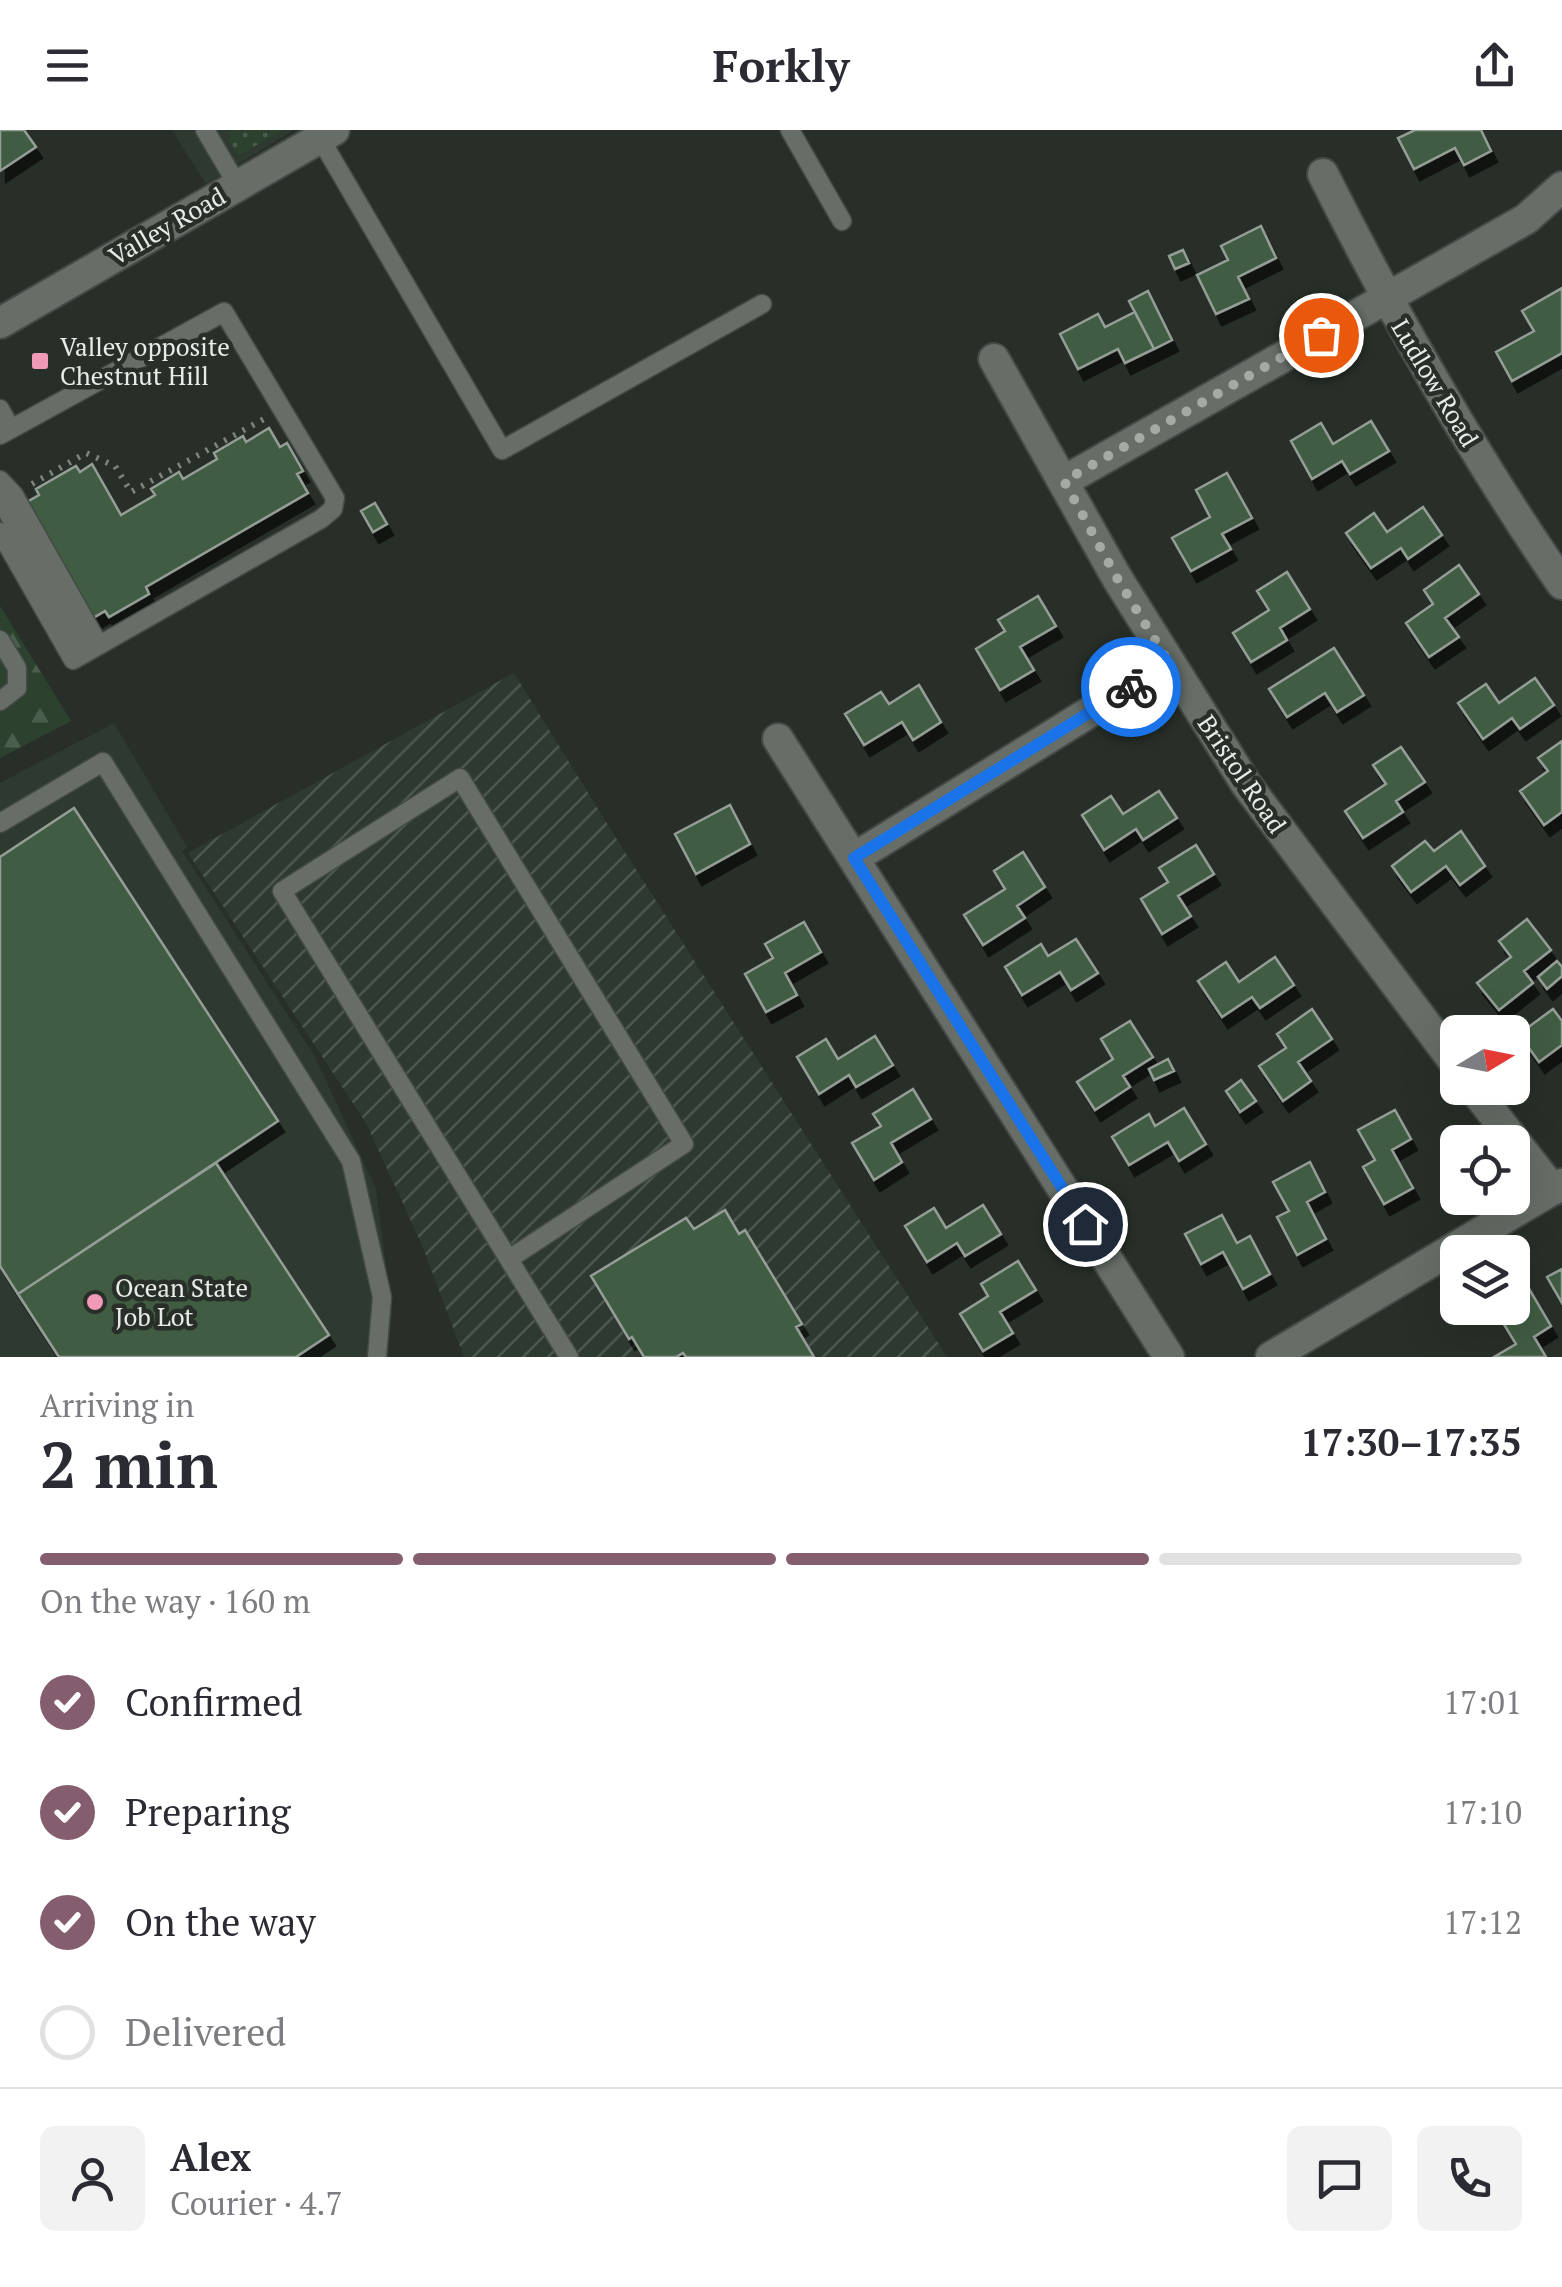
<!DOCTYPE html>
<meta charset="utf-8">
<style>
body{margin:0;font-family:"PT Serif",serif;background:#f2f2f3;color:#2b2b33;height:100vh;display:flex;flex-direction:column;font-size:38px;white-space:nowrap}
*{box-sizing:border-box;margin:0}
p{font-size:32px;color:#7c7c81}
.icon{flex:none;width:55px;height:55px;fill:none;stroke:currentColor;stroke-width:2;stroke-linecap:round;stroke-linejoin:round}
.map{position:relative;height:1227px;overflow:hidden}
.drawer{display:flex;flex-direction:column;background:#fff;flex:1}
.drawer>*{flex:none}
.needle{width:65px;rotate:80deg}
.buttons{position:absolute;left:1440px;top:885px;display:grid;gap:20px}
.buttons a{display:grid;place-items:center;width:90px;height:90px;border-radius:15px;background:#fff;box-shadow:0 10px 40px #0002;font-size:50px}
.pin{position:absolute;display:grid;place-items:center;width:85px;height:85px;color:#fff;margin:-42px;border:5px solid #fff;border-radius:50%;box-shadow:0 2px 10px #0007}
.courier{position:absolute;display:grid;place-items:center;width:100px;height:100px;margin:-50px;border:8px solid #1a73e8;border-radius:50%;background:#fff;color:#222;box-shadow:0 2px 12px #0007}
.overview em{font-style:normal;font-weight:700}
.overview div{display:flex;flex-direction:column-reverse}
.overview{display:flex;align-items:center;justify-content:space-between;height:170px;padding:0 40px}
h1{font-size:65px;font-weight:700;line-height:75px}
.bar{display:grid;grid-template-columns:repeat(4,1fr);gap:15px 10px;align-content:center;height:120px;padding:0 40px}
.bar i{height:12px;border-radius:8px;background:#e1e1e2}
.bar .selected{background:#845d6e}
.bar p{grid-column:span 4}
.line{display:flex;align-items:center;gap:25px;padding:0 40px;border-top:2px solid #e1e1e2}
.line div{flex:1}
.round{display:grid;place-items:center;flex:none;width:105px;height:105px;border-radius:15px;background:#f2f2f3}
ol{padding:0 40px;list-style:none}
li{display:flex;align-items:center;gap:30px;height:110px}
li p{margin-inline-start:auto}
li .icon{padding:10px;border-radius:50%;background:#845d6e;color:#fff;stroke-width:4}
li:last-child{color:#7c7c81}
li i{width:55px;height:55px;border:5px solid #e1e1e2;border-radius:50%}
header{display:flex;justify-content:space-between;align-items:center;height:130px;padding:0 40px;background:#fff;font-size:45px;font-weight:700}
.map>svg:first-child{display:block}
.built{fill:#2e3a2f}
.industrial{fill:url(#industrial-furrows)}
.grass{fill:url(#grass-dots)}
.forest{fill:url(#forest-firs)}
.building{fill:#405b43;stroke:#959e96;stroke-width:2.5;filter:url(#shadow)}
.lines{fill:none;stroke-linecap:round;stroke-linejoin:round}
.lane-casing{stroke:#444a45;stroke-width:21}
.street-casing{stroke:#444a45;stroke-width:34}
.secondary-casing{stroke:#444a45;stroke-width:34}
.path{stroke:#7d837d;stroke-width:6;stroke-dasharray:2.5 8;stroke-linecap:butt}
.lane{stroke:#666e67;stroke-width:18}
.street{stroke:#666e67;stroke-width:30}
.secondary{stroke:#666e67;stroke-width:30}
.done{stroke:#a5aaa5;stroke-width:10;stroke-dasharray:0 18}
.route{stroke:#1a73e8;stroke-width:12}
.poi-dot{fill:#f09ab7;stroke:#282f28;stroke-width:4}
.labels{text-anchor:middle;stroke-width:9;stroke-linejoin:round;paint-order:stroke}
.street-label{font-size:25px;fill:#e8ece8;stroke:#282f28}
.poi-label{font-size:25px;fill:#e8ece8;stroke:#282f28;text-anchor:start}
</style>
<header><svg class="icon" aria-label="menu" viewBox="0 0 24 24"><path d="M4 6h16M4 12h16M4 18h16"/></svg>Forkly<svg class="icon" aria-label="share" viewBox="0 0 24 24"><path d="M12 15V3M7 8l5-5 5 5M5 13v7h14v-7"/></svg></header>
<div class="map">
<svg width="1562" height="1227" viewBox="0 0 1562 1227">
<defs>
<pattern id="industrial-furrows" width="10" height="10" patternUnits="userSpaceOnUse" patternTransform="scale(2.5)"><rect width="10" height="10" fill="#2e3a2f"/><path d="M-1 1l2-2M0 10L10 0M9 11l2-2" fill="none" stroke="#4c574d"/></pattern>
<pattern id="grass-dots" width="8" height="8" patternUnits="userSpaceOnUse" patternTransform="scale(2.5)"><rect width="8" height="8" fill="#2c422f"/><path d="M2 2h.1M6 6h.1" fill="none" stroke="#4b5d4d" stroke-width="1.8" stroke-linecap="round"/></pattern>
<pattern id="forest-firs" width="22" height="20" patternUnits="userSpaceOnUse" patternTransform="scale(2.5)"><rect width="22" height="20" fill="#2c422f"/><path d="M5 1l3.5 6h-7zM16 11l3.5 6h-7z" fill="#4b5d4d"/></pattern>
<filter id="shadow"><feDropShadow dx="6" dy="11" stdDeviation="0" flood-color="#0009"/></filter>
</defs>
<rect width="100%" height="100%" fill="#282f28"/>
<!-- built -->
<path class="built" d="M172 0H294L206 54Z
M114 593 187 717 182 721 315 927 376 1059 392 1182 387 1227H0V653Z"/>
<!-- industrial -->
<path class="industrial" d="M514 543 616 708 947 1227H464L422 1115 366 993 188 723Z"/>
<!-- grass -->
<path class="grass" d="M230 0H283L239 25 229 13Z"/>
<!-- forest -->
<path class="forest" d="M0 476 71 591 0 628Z"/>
<!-- building -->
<path class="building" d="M0 0H24L36 17 0 41Z
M1415 0H1481L1491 21 1464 35 1455 18 1414 39 1398 8Z
M1261 96 1276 128 1238 147 1249 169 1216 184 1197 145 1228 130 1221 116Z
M1183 120 1189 133 1175 139 1169 126Z
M1562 158V223L1512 251 1496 222 1534 201 1522 181Z
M1148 161 1172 210 1154 219 1129 171Z
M1135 182 1154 219 1125 233 1118 219 1078 239 1060 204 1098 184 1105 197Z
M1371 291 1389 321 1350 344 1342 331 1312 349 1291 311 1321 293 1333 314Z
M269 298 280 317 287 313 303 341 297 344 308 363 146 457 149 464 109 487 105 481 93 488 27 372 39 365 36 359 76 336 80 342 92 334 121 385 155 365 151 359 179 342 183 349 217 329 214 323 243 306 246 312Z
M1227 343 1252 388 1222 404 1231 419 1191 441 1172 408 1210 387 1196 360Z
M375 373 387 394 373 402 361 381Z
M1423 377 1442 405 1408 429 1401 418 1371 438 1346 403 1374 383 1387 402Z
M1459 435 1479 464 1445 488 1459 507 1429 527 1406 493 1433 474 1424 460Z
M1287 442 1310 479 1280 498 1287 510 1251 532 1233 503 1269 480 1257 461Z
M1038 466 1056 496 1020 517 1034 540 1000 560 976 519 1005 501 998 490Z
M1334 518 1364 565 1337 582 1325 563 1287 587 1269 559Z
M1535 548 1554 575 1520 599 1512 588 1483 609 1458 573 1486 554 1499 573Z
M919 555 941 592 913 610 902 592 864 615 845 584 881 562 889 574Z
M1562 611V682L1544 695 1520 661 1548 641 1538 628Z
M1401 617 1425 652 1396 671 1403 682 1363 708 1345 681 1386 654 1373 635Z
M1159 661 1177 688 1143 710 1136 699 1104 720 1082 685 1111 666 1123 684Z
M730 675 750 714 696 744 675 704Z
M74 678 278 991 18 1164 0 1136V727Z
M1461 701 1485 736 1460 755 1446 736 1411 762 1392 736 1425 711 1434 721Z
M1196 715 1214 744 1178 766 1191 786 1162 804 1141 769 1168 752 1159 738Z
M1023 722 1045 757 1017 776 1025 788 983 815 964 785 1005 759 994 741Z
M1527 789 1551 820 1524 841 1533 853 1499 880 1477 853 1511 827 1499 811Z
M804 792 821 822 785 843 797 865 766 882 745 844 773 828 765 814Z
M1076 809 1098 843 1071 860 1060 842 1022 865 1005 837 1041 814 1048 826Z
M1275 827 1294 855 1260 878 1252 867 1222 887 1198 851 1226 832 1239 852Z
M1557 831 1562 837V846L1547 859 1538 847Z
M1312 879 1332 909 1298 932 1311 951 1283 971 1259 936 1286 918 1277 904Z
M1553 879 1562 891V915L1539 932 1519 904Z
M1130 891 1153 927 1123 946 1130 957 1095 980 1077 952 1113 929 1101 909Z
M875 906 893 935 856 957 849 945 819 964 797 927 826 909 838 929Z
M1168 929 1174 941 1154 950 1149 939Z
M1241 950 1256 971 1240 982 1226 961Z
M913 959 931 989 891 1013 902 1032 874 1050 852 1013 881 996 873 984Z
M1184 978 1206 1014 1179 1031 1168 1012 1129 1035 1112 1007 1149 984 1155 996Z
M1395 980 1411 1009 1392 1020 1413 1058 1384 1074 1363 1037 1375 1030 1358 1000Z
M1310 1032 1325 1062 1307 1072 1326 1109 1297 1125 1277 1087 1289 1081 1273 1052Z
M216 1033 329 1205 296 1227H59L18 1164Z
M983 1075 1001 1104 965 1126 957 1113 927 1132 905 1096 934 1078 946 1098Z
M725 1080 739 1104 745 1100 802 1194 796 1197 814 1227H686L683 1223 676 1227H644L632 1207 629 1209 591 1146 686 1088 694 1099Z
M1222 1085 1237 1113 1250 1106 1270 1144 1243 1159 1223 1122 1201 1134 1185 1104Z
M1018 1131 1036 1160 1000 1182 1013 1203 983 1221 960 1184 988 1166 981 1154Z
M1562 1139V1173L1547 1147Z
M1528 1157 1551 1196 1534 1207 1546 1227H1494L1516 1214 1494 1178H1512V1167Z"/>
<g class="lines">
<defs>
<path id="lane" d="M205 0 238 56
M790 0 842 91
M320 8 502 320 762 174
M0 279 11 299 0 305
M0 350 14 365 99 515
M0 369 87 522
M0 402 73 530 321 389 333 379 335 368 224 182 11 299
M0 510 17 538V558L0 571
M0 693 103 632 351 1031 382 1167 377 1227
M509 1129 684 1014 460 648 282 761 569 1227"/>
<path id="street" d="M1323 44C1394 186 1472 323 1562 454
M994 229 1117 448 1246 654 1458 937
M1064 351 1526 89 1562 57
M778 609 1169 1227
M854 728 1169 533
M1473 958 1553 1060
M1271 1227 1562 1054"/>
<path id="secondary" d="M0 193 334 0"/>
</defs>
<!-- lane casing -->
<use href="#lane" class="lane-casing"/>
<!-- street casing -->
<use href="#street" class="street-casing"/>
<!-- secondary casing -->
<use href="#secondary" class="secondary-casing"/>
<!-- path -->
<path class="path" d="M32 354 86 323 115 336 131 362 264 289"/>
<!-- lane -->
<use href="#lane" class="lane"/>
<!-- street -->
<use href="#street" class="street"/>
<!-- secondary -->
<use href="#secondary" class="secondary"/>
</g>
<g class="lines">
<!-- done -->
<path class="done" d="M1131 557 1169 533 1117 448 1064 351 1321 205"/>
<!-- route -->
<path class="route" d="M1085 1094 854 728 1131 557"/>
</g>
<!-- markers -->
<g class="poi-dot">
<rect x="30" y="221" width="20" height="20" rx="5"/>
<circle cx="95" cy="1172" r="10"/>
</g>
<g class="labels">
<!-- street labels -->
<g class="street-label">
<text transform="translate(167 96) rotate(-30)" y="9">Valley Road</text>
<text transform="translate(1435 253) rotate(59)" y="9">Ludlow Road</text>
<text transform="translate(1242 644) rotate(56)" y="9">Bristol Road</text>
</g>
<!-- poi labels -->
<g class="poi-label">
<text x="60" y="226">Valley opposite<tspan x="60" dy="29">Chestnut Hill</tspan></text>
<text x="115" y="1167">Ocean State<tspan x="115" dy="29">Job Lot</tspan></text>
</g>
</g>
</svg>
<div class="buttons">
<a><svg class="needle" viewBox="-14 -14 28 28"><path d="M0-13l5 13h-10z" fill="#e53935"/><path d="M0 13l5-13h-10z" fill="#7c7c81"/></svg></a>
<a><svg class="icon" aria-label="locate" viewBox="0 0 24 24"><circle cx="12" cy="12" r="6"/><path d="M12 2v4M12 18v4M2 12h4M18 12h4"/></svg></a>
<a><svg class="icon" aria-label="layers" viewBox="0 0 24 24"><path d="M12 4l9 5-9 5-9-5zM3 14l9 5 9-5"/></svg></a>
</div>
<div class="pin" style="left:1321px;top:205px;background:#ea580c"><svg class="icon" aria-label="bag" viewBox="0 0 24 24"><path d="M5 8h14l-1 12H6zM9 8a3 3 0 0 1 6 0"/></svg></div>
<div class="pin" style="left:1085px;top:1094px;background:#1f2937"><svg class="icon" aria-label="home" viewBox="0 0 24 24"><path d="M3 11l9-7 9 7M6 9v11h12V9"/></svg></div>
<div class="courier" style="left:1131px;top:557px"><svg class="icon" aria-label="bike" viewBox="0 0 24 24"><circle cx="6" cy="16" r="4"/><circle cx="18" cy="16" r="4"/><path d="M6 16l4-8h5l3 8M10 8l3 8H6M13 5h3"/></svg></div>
</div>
<section class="drawer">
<div class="overview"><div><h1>2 min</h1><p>Arriving in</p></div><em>17:30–17:35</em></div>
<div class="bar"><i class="selected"></i><i class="selected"></i><i class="selected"></i><i></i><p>On the way · 160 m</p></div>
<ol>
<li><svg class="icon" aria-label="check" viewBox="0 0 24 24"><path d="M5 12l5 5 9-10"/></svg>Confirmed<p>17:01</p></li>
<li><svg class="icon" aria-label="check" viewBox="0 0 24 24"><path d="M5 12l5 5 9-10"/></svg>Preparing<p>17:10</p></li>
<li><svg class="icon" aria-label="check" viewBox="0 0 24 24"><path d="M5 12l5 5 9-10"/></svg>On the way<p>17:12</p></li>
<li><i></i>Delivered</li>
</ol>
<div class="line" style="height:180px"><a class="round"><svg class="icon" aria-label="person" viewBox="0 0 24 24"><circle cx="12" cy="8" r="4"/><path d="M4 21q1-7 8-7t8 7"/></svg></a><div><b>Alex</b><p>Courier · 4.7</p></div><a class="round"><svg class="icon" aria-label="chat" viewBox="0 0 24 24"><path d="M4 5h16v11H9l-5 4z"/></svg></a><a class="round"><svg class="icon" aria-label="phone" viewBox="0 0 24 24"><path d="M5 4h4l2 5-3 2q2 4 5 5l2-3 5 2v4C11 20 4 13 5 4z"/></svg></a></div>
</section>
